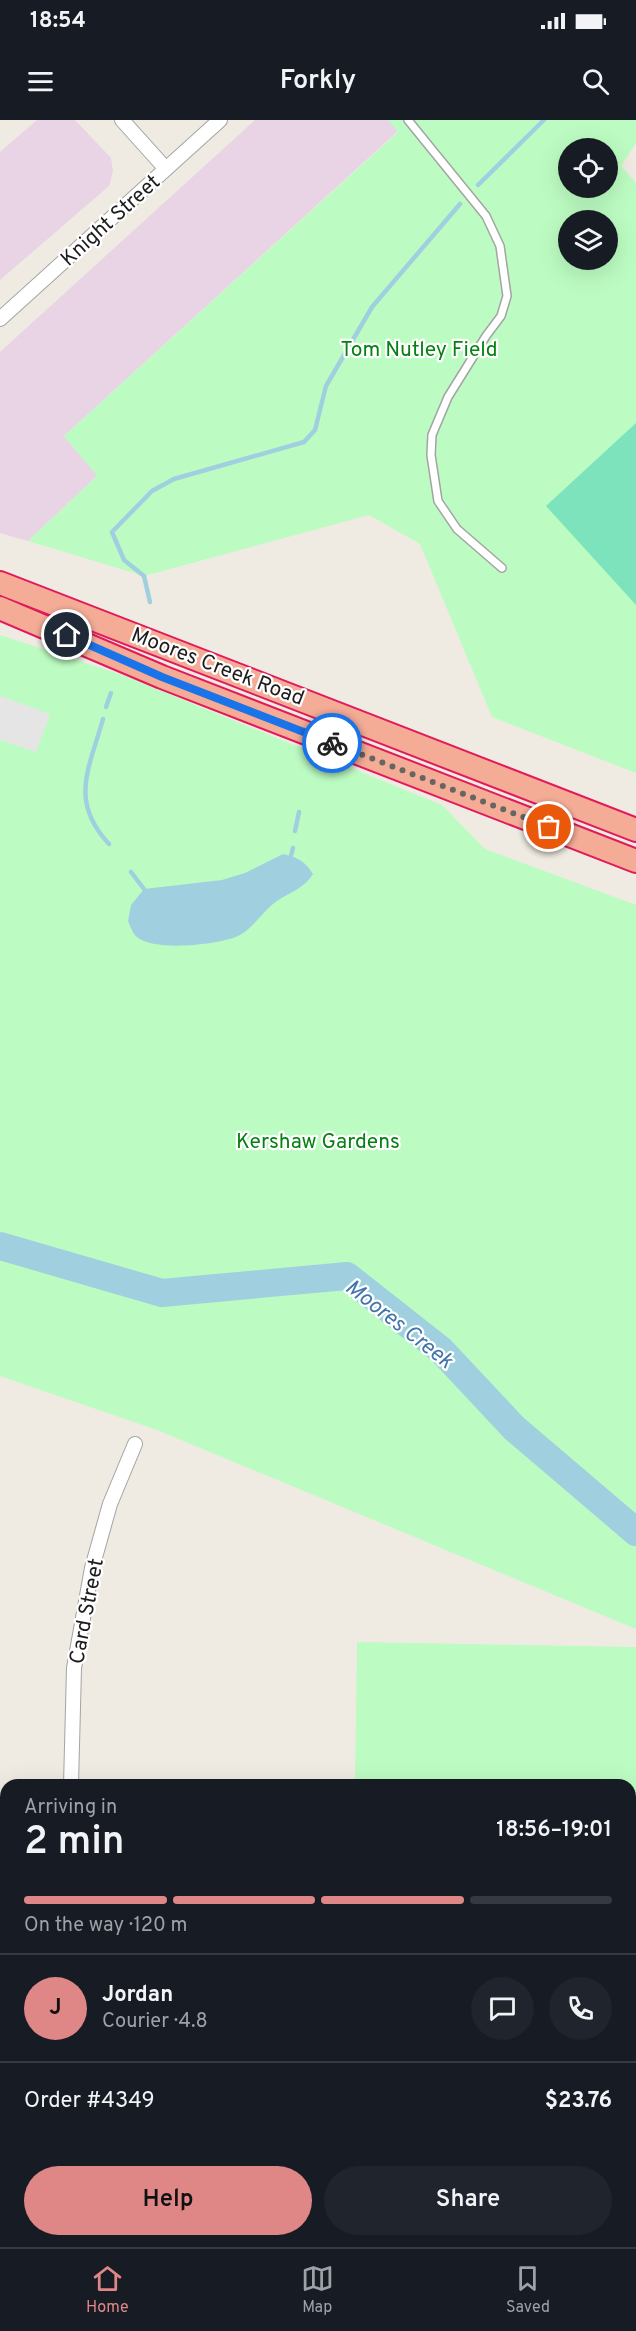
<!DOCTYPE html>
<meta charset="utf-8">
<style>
body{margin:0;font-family:Overpass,sans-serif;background:#20242c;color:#f1f3f6;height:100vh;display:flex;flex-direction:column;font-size:22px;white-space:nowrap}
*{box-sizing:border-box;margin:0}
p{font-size:20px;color:#9ea1a6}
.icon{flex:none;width:33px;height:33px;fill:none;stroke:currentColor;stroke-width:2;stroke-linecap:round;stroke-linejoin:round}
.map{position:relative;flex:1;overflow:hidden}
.side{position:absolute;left:0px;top:1659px;width:636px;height:468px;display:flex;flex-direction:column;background:#171b24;border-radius:18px 18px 0 0;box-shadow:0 6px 24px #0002}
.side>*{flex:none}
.fabs{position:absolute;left:558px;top:18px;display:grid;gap:12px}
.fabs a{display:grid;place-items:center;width:60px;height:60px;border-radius:50%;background:#171b24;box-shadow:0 6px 24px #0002;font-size:30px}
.pin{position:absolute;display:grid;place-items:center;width:51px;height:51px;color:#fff;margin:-26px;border:3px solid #fff;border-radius:50%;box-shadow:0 2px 6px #0007}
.courier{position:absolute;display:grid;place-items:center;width:60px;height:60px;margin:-30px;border:4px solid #1a73e8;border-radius:50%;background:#fff;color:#222;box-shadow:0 2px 8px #0007}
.summary em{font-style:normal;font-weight:600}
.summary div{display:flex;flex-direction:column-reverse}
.summary{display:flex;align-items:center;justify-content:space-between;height:102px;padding:0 24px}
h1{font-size:39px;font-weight:600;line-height:45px}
.bar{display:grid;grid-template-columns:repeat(4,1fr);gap:9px 6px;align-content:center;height:72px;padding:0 24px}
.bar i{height:8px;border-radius:4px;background:#363941}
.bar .current{background:#df8787}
.bar p{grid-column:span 4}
.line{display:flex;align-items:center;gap:15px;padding:0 24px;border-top:2px solid #363941}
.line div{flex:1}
.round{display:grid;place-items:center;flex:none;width:63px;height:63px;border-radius:32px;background:#20242c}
.primary-button{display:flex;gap:12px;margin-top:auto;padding:12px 24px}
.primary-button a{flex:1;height:69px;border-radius:36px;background:#df8787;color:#111;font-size:24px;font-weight:600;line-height:69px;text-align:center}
.primary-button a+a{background:#20242c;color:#f1f3f6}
.status{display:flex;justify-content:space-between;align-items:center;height:42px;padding:0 30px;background:#171b24;direction:ltr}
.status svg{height:16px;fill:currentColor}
header{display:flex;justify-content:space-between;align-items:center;height:78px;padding:0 24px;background:#171b24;font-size:27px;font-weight:600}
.dock{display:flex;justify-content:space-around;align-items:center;height:84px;border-top:2px solid #363941;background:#171b24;font-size:16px;color:#9ea1a6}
.dock a{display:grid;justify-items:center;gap:3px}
.dock .current{color:#df8787}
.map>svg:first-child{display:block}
.commercial{fill:#f1d2d0}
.industrial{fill:#e8d4e4}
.park{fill:#bcfcc2;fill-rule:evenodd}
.pitch{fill:#7ce3bc}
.parking{fill:#e5e5e5}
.water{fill:#a0d0df}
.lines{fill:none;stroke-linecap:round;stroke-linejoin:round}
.stream{stroke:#a0d0df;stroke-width:4.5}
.river{stroke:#a0d0df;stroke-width:28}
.service-casing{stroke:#a4a4a4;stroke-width:10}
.minor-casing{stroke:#a4a4a4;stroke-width:16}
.trunk-casing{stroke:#e21a5c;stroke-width:26}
.service{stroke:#fff;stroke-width:7}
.minor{stroke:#fff;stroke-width:14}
.trunk{stroke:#f5ac97;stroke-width:22}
.done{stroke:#666562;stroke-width:6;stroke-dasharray:0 10.8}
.route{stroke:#1a73e8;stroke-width:8}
.labels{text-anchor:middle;stroke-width:4.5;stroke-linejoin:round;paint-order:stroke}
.street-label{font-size:21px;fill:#1d1d1d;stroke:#fff}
.park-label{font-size:21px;fill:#068112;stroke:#fff}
.water-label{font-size:22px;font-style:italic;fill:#4275aa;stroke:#fff}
</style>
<div class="status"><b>18:54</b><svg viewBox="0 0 49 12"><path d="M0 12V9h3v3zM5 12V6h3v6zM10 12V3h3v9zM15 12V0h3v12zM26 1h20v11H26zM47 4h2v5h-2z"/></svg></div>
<header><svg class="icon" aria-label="menu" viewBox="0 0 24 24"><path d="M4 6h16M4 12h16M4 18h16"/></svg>Forkly<svg class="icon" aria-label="search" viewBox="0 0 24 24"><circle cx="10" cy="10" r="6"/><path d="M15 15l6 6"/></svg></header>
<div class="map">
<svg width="636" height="2127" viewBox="0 0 636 2127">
<rect width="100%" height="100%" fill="#efebe2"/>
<!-- commercial -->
<path class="commercial" d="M494 2121H573L577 2127H494Z"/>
<!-- industrial -->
<path class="industrial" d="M37 0H75L111 38 113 51 109 66 0 160V32Z
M255 0H388L398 11 64 316 98 355 28 421 0 413V232Z"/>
<!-- park -->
<path class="park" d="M388 0H636V23L621 46 636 63V653L492 597 420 424 369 395 144 456 28 421 97 356 64 316 398 12ZM568 28H608V68H568ZM568 100H608V140H568Z
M0 515 122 555 442 685 485 729 636 785V1509L157 1310 0 1256Z
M357 1522 636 1527V1740H630V1665H355Z"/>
<!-- pitch -->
<path class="pitch" d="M636 303V485L546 386Z"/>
<!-- parking -->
<path class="parking" d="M0 576 50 594 36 632 0 620Z"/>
<!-- water -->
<path class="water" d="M283 734C297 737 305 741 313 754 305 768 290 772 277 781 264 790 254 807 240 815 221 825 154 832 137 817 133 814 130 806 128 801L131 785 144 769 222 760 245 753Z"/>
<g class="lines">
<!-- stream -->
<path class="stream" d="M478 65 544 0
M150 482 144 456 124 440 112 412 152 371 174 359 304 322 315 310 326 266 372 187 460 84
M106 587 111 573
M103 599C89 649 69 681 109 724
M295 711 299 692
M291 736 293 728
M131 752 144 769"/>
<!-- river -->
<path class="river" d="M0 1126 162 1173 347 1156 441 1230 514 1308 636 1412"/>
<defs>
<path id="service" d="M408 0 486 96 500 126 507 176 501 196 486 216 448 277 432 315 431 335 438 381 457 409 502 448"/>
<path id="minor" d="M122 0 166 49
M0 199 220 0
M71 1665 74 1548 92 1448 110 1384 135 1324
M630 2098H636
M47 2127V2121
M314 2127 316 2121
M599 2127V2121"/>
<path id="trunk" d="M0 463 636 710
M0 488 162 557 636 741"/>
</defs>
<!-- service casing -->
<use href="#service" class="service-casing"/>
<!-- minor casing -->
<use href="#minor" class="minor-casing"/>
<!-- trunk casing -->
<use href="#trunk" class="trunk-casing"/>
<!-- service -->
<use href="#service" class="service"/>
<!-- minor -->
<use href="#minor" class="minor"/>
<!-- trunk -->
<use href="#trunk" class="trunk"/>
</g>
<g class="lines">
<!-- done -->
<path class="done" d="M332 623 549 707"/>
<!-- route -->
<path class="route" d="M67 515 162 557 332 623"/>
</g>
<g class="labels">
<!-- street labels -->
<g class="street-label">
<text transform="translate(110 100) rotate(-42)" y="7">Knight Street</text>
<text transform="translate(218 546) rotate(21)" y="7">Moores Creek Road</text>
<text transform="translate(86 1491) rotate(-79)" y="7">Card Street</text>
</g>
<!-- park labels -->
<g class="park-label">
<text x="419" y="236">Tom Nutley Field</text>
<text x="318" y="1028">Kershaw Gardens</text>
</g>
<!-- water labels -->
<g class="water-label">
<text transform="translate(400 1203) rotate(38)" y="8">Moores Creek</text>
</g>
</g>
</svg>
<div class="fabs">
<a><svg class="icon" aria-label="locate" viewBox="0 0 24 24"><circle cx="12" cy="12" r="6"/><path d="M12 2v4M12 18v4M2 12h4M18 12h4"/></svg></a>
<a><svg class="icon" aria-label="layers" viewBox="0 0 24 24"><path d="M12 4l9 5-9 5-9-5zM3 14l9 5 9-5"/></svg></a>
</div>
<div class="pin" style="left:549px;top:707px;background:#ea580c"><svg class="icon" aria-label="bag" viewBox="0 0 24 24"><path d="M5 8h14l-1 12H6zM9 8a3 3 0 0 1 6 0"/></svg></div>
<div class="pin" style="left:67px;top:515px;background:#1f2937"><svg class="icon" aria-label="home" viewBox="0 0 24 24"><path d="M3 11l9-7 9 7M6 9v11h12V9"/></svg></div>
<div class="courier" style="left:332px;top:623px"><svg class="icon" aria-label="bike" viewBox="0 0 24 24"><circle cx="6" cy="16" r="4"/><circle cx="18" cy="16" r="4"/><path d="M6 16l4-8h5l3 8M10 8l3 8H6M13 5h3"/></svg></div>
<section class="side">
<div class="summary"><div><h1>2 min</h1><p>Arriving in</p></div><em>18:56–19:01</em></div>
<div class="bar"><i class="current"></i><i class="current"></i><i class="current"></i><i></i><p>On the way · 120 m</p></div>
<div class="line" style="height:108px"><b class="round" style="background:#df8787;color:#111">J</b><div><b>Jordan</b><p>Courier · 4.8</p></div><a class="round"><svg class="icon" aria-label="chat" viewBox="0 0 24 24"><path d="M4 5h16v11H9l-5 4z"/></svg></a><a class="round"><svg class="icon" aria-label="phone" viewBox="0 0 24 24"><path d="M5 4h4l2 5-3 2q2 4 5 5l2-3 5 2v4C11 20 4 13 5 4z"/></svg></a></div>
<div class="line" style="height:78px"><div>Order #4349</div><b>$23.76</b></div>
<div class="primary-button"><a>Help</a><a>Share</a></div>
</section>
</div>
<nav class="dock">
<a class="current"><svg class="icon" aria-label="home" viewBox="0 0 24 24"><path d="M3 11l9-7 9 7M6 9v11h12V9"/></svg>Home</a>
<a><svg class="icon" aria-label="map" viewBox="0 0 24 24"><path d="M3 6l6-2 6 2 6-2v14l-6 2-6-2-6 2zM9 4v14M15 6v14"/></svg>Map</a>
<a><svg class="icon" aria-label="saved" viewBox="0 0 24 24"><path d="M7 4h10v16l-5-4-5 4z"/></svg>Saved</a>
</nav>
